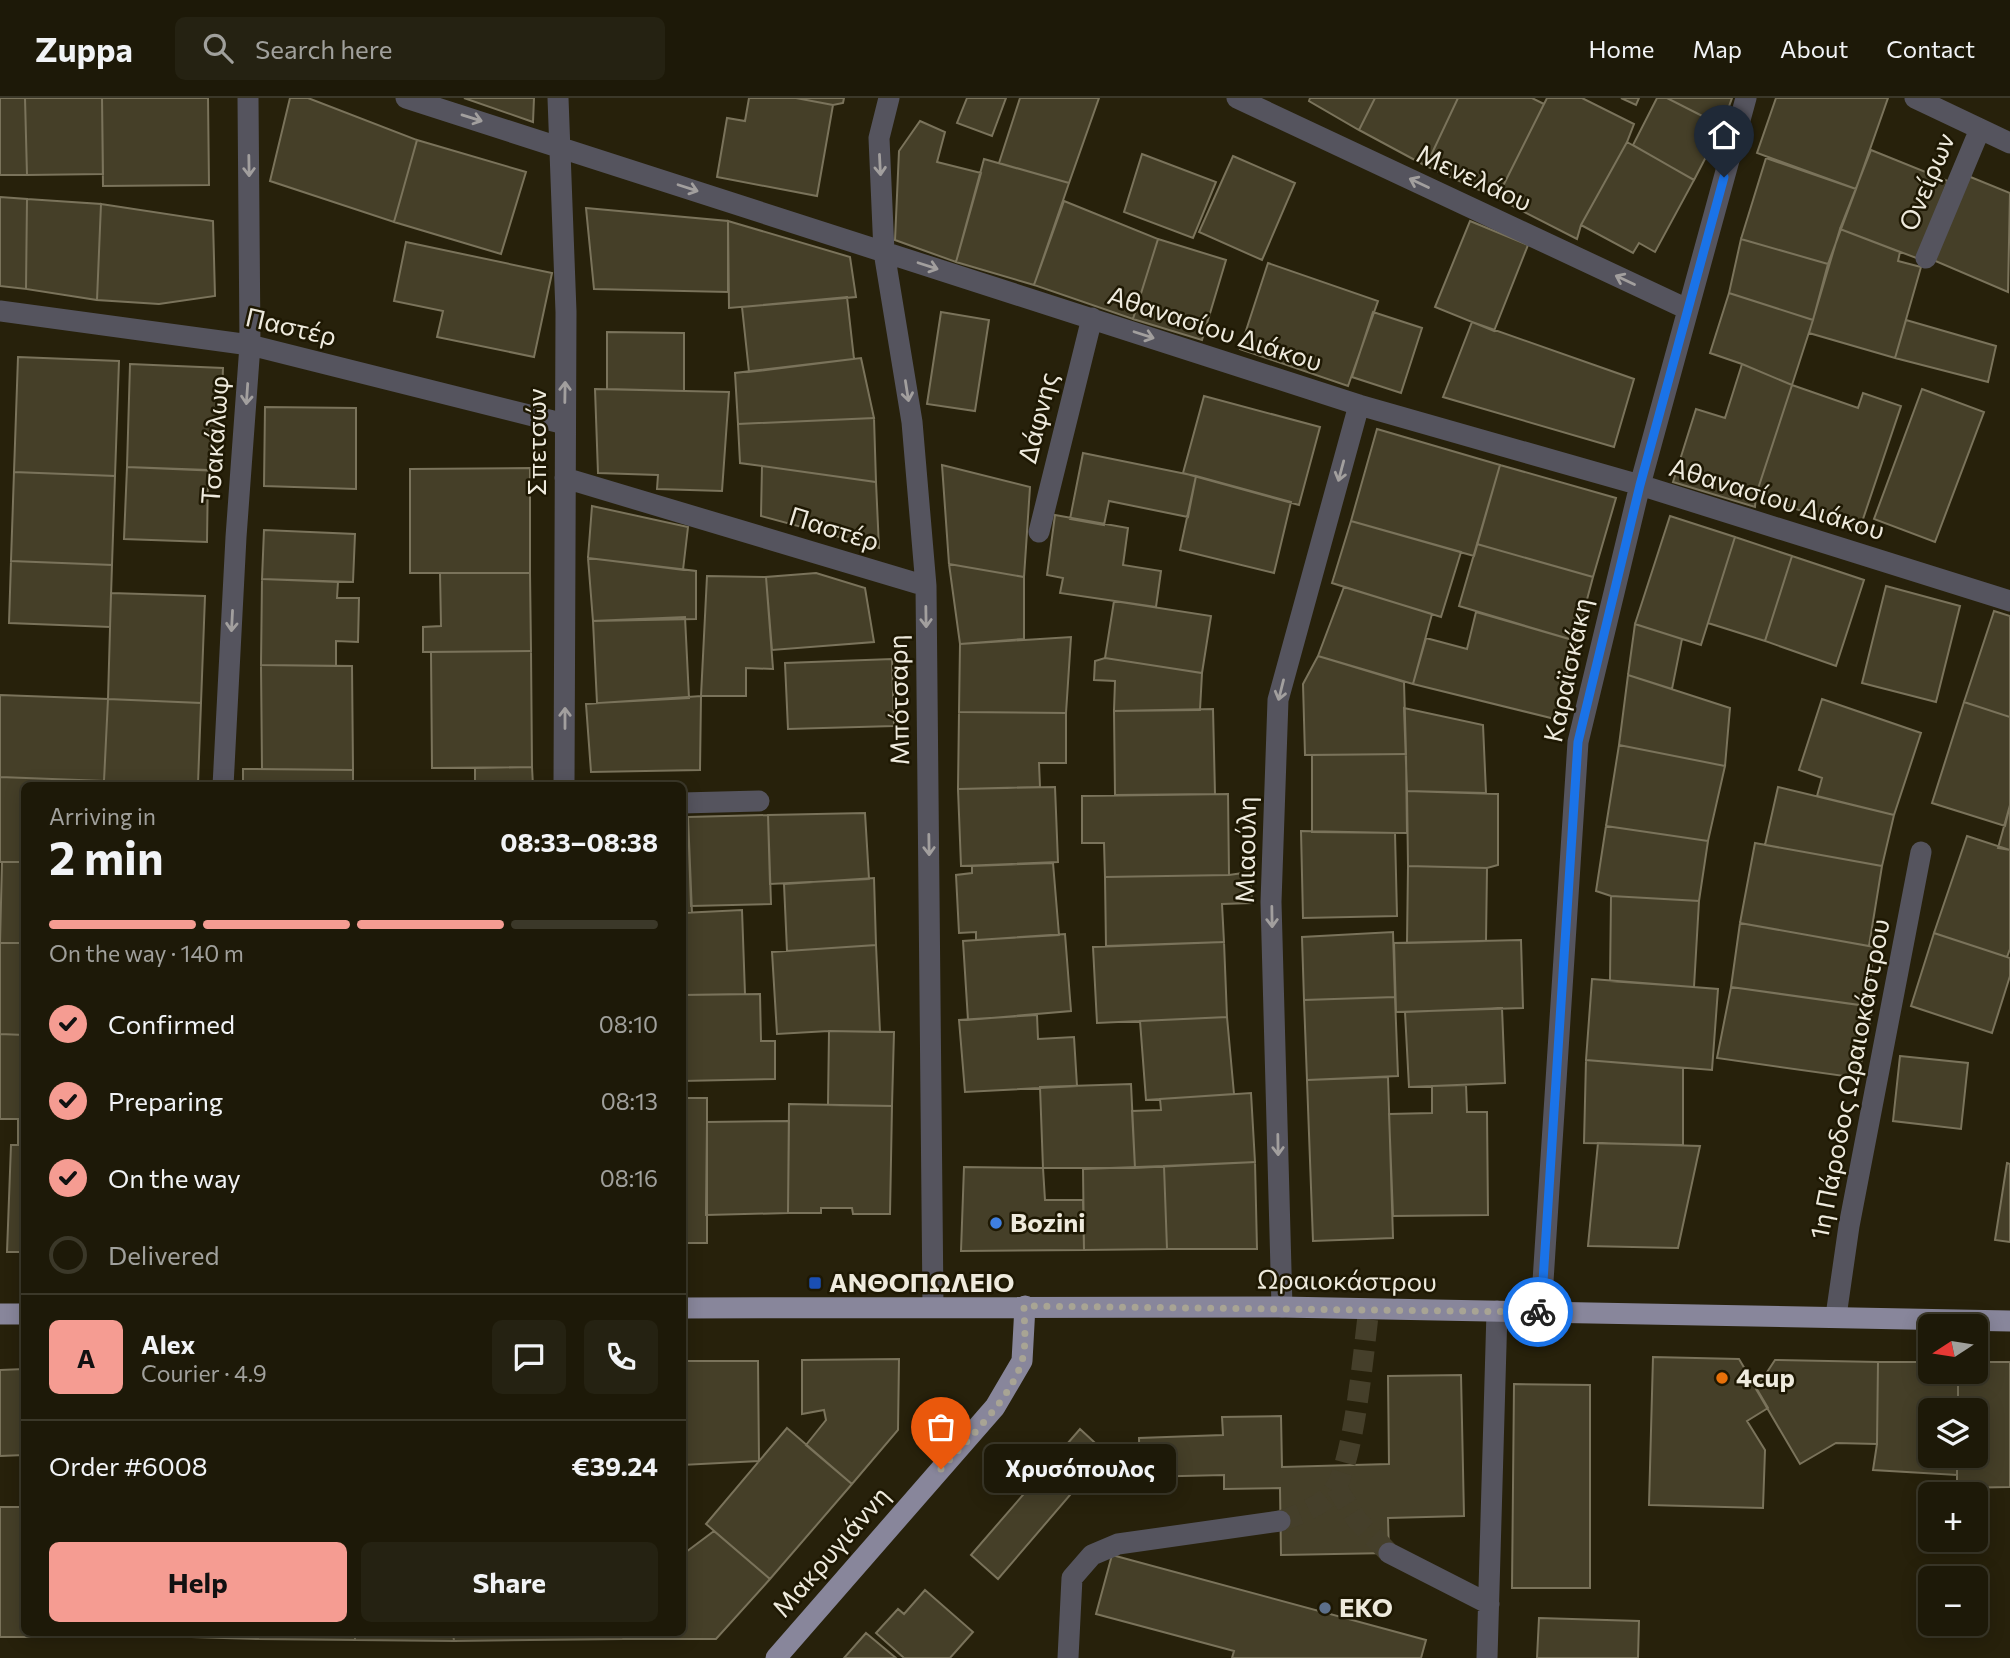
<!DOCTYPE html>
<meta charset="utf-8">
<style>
body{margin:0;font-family:Commissioner,sans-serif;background:#252212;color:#f1f3f6;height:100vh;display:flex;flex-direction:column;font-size:26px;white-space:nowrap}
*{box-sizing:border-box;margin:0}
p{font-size:23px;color:#a0a09c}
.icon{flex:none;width:38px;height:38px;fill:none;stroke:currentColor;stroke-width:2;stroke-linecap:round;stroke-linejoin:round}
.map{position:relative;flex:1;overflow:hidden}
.sheet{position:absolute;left:21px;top:684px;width:665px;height:854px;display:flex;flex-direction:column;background:#1d1908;border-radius:10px;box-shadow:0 4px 18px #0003,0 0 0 2px #3b3829}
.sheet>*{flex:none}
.needle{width:46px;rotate:258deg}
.buttons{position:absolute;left:1918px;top:1216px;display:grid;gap:14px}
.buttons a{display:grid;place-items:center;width:70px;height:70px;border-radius:10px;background:#1d1908;box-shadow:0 4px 18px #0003,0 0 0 2px #3b3829;font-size:35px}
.pin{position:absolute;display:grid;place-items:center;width:60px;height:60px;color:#fff;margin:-72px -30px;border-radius:50% 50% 50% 0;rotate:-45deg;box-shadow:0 0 7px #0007}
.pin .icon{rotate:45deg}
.courier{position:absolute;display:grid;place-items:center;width:70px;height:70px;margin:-35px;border:5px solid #1a73e8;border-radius:50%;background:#fff;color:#222;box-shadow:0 2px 9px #0007}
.bubble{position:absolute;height:49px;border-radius:10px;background:#1d1908;box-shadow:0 4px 18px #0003,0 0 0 2px #3b3829;font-size:23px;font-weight:700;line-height:49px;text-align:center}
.head em{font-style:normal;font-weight:700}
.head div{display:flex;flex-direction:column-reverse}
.head{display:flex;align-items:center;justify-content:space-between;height:119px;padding:0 28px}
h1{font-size:46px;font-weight:700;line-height:52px}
.bar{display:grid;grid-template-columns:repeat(4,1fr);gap:10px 7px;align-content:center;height:84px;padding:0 28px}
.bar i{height:9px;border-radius:5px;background:#3b3829}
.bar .active{background:#f59c92}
.bar p{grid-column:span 4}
.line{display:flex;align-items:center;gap:18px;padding:0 28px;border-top:2px solid #3b3829}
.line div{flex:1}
.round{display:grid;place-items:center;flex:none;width:74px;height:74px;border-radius:10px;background:#252212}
ol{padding:0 28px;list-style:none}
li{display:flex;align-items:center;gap:21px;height:77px}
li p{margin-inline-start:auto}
li .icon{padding:7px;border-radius:50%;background:#f59c92;color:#111;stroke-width:4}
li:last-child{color:#a0a09c}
li i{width:38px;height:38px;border:4px solid #3b3829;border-radius:50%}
.action{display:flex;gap:14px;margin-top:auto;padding:14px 28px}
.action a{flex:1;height:80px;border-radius:10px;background:#f59c92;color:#111;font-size:28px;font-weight:700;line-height:80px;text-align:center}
.action a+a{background:#252212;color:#f1f3f6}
header{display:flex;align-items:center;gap:42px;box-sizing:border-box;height:98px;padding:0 35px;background:#1d1908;border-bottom:2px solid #3b3829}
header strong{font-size:33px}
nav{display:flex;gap:38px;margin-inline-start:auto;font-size:24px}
.search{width:490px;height:63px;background:#252212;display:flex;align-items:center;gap:18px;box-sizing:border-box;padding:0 24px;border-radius:10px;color:#a0a09c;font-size:26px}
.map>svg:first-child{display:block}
.building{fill:#453f28;stroke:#7a735b;stroke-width:2}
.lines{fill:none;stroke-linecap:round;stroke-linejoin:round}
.minor-tunnel{stroke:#453f2a;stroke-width:21;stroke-dasharray:21 10;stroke-linecap:butt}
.minor{stroke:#55545e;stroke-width:21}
.major{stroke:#88869b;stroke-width:21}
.oneway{stroke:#a29f9e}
.done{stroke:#a8a494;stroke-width:7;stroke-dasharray:0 12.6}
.route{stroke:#1a73e8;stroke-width:9}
.shop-dot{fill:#3f7fe0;stroke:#1e1803;stroke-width:2.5}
.transit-dot{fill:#1a4fb4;stroke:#1e1803;stroke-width:2.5}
.food-dot{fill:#e8710a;stroke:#1e1803;stroke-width:2.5}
.service-dot{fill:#5c6f8a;stroke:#1e1803;stroke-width:2.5}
.labels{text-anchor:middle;stroke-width:5;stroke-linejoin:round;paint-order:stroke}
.street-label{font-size:26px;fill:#eeeadd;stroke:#1e1803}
.poi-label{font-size:26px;font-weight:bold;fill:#eeeadd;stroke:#1e1803;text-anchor:start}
</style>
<header>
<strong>Zuppa</strong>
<div class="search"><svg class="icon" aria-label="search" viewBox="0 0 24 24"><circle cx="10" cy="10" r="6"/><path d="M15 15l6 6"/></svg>Search here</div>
<nav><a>Home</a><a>Map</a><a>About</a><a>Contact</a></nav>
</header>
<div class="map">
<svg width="2010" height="1560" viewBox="0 0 2010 1560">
<rect width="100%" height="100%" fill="#27210b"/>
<!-- building -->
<path class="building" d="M0 0H25L27 77H0Z
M25 0H102L103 76 27 77Z
M102 0H208L209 87 103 88Z
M290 0H308L417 42 394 124 270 83Z
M464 0H534L533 24Z
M749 0H796L833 7 817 98 717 79 727 20 745 23Z
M796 0H844L843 5 833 7Z
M967 0H1006L992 38 957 25Z
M1020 0H1099L1069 85 999 65Z
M1310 0H1375L1359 32 1309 3Z
M1375 0H1458L1426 68 1359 32Z
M1458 0H1532L1544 6 1497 100 1426 68Z
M1547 0H1582L1634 26 1627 44 1581 127 1577 141 1497 100Z
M1621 0H1639L1636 7Z
M1657 0H1667L1722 28 1694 82 1633 47Z
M1667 0H1732L1722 28Z
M1776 0H1888L1856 91 1757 55Z
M920 23 945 34 937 64 981 75 956 164 895 142 899 53Z
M417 42 526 74 501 156 394 124Z
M1627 44 1694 82 1655 154 1639 145 1633 155 1581 127Z
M1871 52 1948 83 1919 161 1840 131Z
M1142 56 1216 84 1193 140 1124 114Z
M1233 58 1295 85 1262 162 1199 134Z
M1766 60 1856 91 1828 166 1741 141Z
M984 61 1069 85 1034 187 956 164Z
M1968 78 2010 95 2008 194 1933 162Z
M0 99 27 101 26 191 0 188Z
M27 101 101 106 97 202 26 191Z
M1064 103 1158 141 1133 221 1034 187Z
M101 106 213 123 215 198 159 206 97 202Z
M586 110 728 123V194L594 191Z
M728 123 850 159 856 199 729 210Z
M1470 123 1528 147 1494 233 1435 209Z
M1840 131 1900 154 1898 163 1921 169 1895 260 1809 235Z
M1158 141 1226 162 1202 242 1133 221Z
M1741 141 1828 166 1813 222 1729 195Z
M406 144 552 175 534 259 437 239 443 213 394 203Z
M1268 165 1378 203 1348 288 1240 251Z
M1729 195 1813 222 1792 287 1742 266 1710 255Z
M847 199 854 261 749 274 742 209Z
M941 214 989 222 975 313 927 306Z
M1373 214 1422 230 1401 295 1352 279Z
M1906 222 1996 248 1988 284 1895 260Z
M1472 224 1634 281 1614 349 1443 299Z
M607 234 684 235V293L607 291Z
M18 259 119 263 115 378 14 374Z
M861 260 874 320 738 326 735 275Z
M130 266 223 270 219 373 127 369Z
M1742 266 1792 287 1756 397 1755 409 1673 384 1696 311 1725 320Z
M1792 287 1858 310 1863 295 1901 308 1859 433 1756 397Z
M595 291 729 294 722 393 657 391 658 377 598 375Z
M1922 291 1984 314 1935 444 1874 421Z
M1204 298 1320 329 1299 407 1183 375Z
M265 309 356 310V391L264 388Z
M874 320 876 384 740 365 738 326Z
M1377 331 1500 367 1474 458 1351 423Z
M1083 355 1196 378 1188 419 1109 403 1104 427 1070 421Z
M942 367 1030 389 1024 479 949 466Z
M1500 367 1616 400 1593 479 1477 446Z
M762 368 876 384 879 450 761 418Z
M127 369 208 372 207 444 124 441Z
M530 370V475H410V371Z
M14 374 115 378 112 467 11 463Z
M1196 378 1291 404 1274 475 1180 452Z
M592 408 688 429 683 472 588 460Z
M1055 417 1128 430 1123 467 1161 473 1156 509 1060 495 1063 480 1047 477Z
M1670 418 1735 439 1701 547 1635 526Z
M1351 423 1461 454 1441 519 1332 485Z
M264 432 355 436 353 484 262 481Z
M1735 439 1792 458 1765 543 1708 525Z
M1477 446 1593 479 1576 543 1459 508Z
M1792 458 1864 482 1836 568 1765 543Z
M588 460 696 473V521L593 523Z
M11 463 112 467 110 529 9 525Z
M949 466 1024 479V541L960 546Z
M440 475H530L531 553 423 554V529L441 528Z
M816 475 865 490 874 544 772 552 766 479Z
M707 478 766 479 773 571 746 570V598H701Z
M262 481 338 484 337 500H359L358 544 336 543V568L261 567Z
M1886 488 1960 508 1936 604 1862 585Z
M1344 489 1432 516 1413 586 1318 558Z
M111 495 205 498 201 605 108 601Z
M1114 503 1211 518 1202 575 1105 560Z
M1994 513 2010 518V619L1964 604Z
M1476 514 1576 543 1555 621 1413 586 1426 540 1467 551Z
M685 519 689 600 597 605 593 523Z
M1635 526 1682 541 1672 591 1628 577Z
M1071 539 1066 615 959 614 960 546Z
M531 553 532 669 432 670 431 554Z
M1318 558 1404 584 1406 656 1305 657 1303 586Z
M1105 560 1202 575 1200 612 1114 613 1115 583 1094 582 1095 563Z
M892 561 894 628 788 631 785 565Z
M261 567 352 568 353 672 262 671Z
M1628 577 1730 610 1725 668 1619 647Z
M0 597 108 601 104 683 0 679Z
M701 598 700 672 591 674 586 606Z
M108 601 201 605 198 686 104 683Z
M1822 601 1921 635 1894 717 1817 698 1822 680 1799 672Z
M1964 604 2010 619V707L2005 728 1932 705Z
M1404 610 1483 627 1486 695 1407 693Z
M1213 611 1215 696 1115 697 1114 613Z
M959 614 1066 615V665H1039L1040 689 958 691Z
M1619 647 1725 668 1708 743 1606 728Z
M1406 656 1407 735 1312 734V657Z
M532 669 533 688H475V670Z
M243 671 353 672V688H243Z
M0 679 104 683V688H24V764H0Z
M104 683 198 686V688H104Z
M1055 689 1058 764 961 768 958 691Z
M1778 689 1894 717 1882 768 1765 747Z
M1407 693 1498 696V767L1487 770 1408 768Z
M1228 696 1229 777 1105 779 1104 745H1082V698Z
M2010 707V752L1998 750Z
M865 715 869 781 770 786 768 717Z
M768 717 771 806 691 808 688 719Z
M682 719H688L692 815H682Z
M1606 728 1708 743 1699 803 1611 798 1596 793Z
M1301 733 1395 735 1397 818 1303 820Z
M1967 738 2010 752V851L2007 859 1934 835Z
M1755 745 1882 768 1869 848 1740 825Z
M2 764H24V845H0Z
M1053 765 1059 837 976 842V834L959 835 956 777 972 775V768Z
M1408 768 1487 770 1486 843 1407 845Z
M1250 774 1252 805 1222 806 1224 844 1106 848 1105 779 1229 777Z
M874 780 876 847 787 853 784 786Z
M1611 798 1699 803 1694 889 1610 883Z
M742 812 745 896 682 897V815Z
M1740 825 1874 849 1867 908 1731 889Z
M1393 834 1395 899 1304 902 1302 839Z
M1934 835 2010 860V878L1992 935 1911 908Z
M1065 836 1071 913 968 922 963 843Z
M1521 842 1523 910 1396 914 1394 845Z
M1224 844 1227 919 1097 925 1093 849Z
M0 845H24V937L0 936Z
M876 847 880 934 829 933 777 936 772 854Z
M1592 881 1718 891 1712 972 1586 962Z
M1731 889 1873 909 1858 980 1717 960Z
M760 896 761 943H775V981L682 983V897Z
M1395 899 1398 978 1307 982 1304 902Z
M1502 910 1505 985 1409 989 1405 914Z
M1037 917 1038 941 1074 939 1077 988 965 994 959 922Z
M1227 919 1234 996 1146 1002 1140 923Z
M829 933 894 934 892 1008 828 1007Z
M0 936 24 937V1021H0Z
M1900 958 1968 965 1961 1031 1893 1023Z
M1586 962 1683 970V1047L1584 1045Z
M1388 979 1393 1140 1313 1143 1307 982Z
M1131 986 1135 1070H1043L1040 989Z
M1466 987 1467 1014H1487L1488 1117 1393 1118 1389 1016 1432 1015V988Z
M1251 995 1255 1064 1135 1070 1132 1013 1161 1012 1160 1001Z
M682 1000H707V1145H682Z
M789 1006 892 1008 890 1116H853L852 1110H821V1115H788Z
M18 1021H24V1047H18Z
M789 1023 788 1115 706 1117 707 1024Z
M1598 1045 1700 1048 1678 1150 1588 1148Z
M11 1047H24V1154H7Z
M1255 1064 1257 1151H1167L1164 1068Z
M2007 1065 2010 1066V1144L1995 1142Z
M1164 1068 1167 1151 1084 1152 1083 1071Z
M964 1069 1043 1070 1045 1102H1083L1084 1152 961 1153Z
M1653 1259 1739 1261 1768 1310 1747 1323 1765 1352 1763 1410 1649 1407Z
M899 1261 898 1332 852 1386 806 1347 826 1322 824 1312 802 1316V1262Z
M1775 1262 1878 1264 1877 1346 1836 1345 1800 1366 1756 1291Z
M682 1263H758L759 1363 682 1367Z
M1878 1264H1930V1274H1958V1312H1930V1358H1957V1377L1873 1372 1877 1346Z
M1976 1264H2010V1389L1957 1390V1358H1976V1312H1958V1274H1976Z
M24 1271V1357L0 1358V1272Z
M1461 1277 1464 1418 1388 1420 1389 1455 1281 1457 1280 1390 1224 1391V1377L1140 1379 1139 1340 1223 1337 1222 1319 1281 1318 1282 1369 1389 1366 1388 1278Z
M1514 1286 1590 1287V1490H1512Z
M787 1330 852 1386 770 1481 706 1426Z
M1080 1331 1106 1355 998 1481 971 1457Z
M0 1409H24V1535H66V1539H0Z
M714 1433 770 1481 716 1541H623L626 1535H682V1457Z
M1112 1457 1426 1542 1421 1560H1232L1234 1553 1096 1516Z
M925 1492 973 1534 950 1560H904L876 1535 898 1511 904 1516Z
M1539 1520 1639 1523 1638 1560H1537Z
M66 1535H160V1538L66 1539Z
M160 1535H258V1541L160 1538Z
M258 1535H355V1542L258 1541Z
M355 1535H453L454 1543 355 1542Z
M453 1535H626L623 1541 454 1543Z
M866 1535 896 1560H844Z"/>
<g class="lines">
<!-- minor-tunnel -->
<path class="minor-tunnel" d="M1336 1389 1357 1422 1389 1455
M1280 1423C1299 1417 1319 1409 1332 1395 1354 1369 1364 1248 1369 1210"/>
<!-- minor -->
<path class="minor" d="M406 0 1359 307 1640 387 2010 503
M558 0 566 214 564 688
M889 0 879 40 884 154 912 324 926 488 933 1208
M1237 0 1687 211
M1915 0 2010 45
M1926 160 1980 31
M0 213 250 247 565 326
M565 380 926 488
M1039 434 1092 220
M223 688 236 439 250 247 248 0
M682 705 759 703
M1282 1209 1271 804 1278 602 1359 307
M1541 1214 1578 644 1640 387 1746 0
M1836 1218 1849 1128 1921 754
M1389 1455 1489 1506
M1068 1560 1072 1480 1092 1457 1118 1446 1280 1423
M1487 1560 1497 1213"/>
<!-- major -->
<path class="major" d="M682 1210 1282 1209 2010 1223
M0 1216H24
M776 1560 995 1309 1022 1263 1025 1208"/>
</g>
<!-- one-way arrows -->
<defs><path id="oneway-shaft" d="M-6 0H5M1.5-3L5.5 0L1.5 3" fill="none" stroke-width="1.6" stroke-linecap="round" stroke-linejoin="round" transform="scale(1.75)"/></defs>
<g class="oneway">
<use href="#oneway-shaft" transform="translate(472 20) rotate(17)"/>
<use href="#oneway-shaft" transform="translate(880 67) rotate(87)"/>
<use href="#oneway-shaft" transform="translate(249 68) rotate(89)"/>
<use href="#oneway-shaft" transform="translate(1419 85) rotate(-155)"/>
<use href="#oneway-shaft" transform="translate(688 90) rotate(18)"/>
<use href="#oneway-shaft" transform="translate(928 168) rotate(18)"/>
<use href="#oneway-shaft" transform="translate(1625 182) rotate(-155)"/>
<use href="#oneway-shaft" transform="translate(1144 237) rotate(18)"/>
<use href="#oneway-shaft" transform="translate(907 293) rotate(81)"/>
<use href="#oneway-shaft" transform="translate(565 294) rotate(-89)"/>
<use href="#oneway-shaft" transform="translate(247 296) rotate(94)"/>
<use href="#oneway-shaft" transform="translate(1341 373) rotate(105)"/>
<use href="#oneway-shaft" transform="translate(926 519) rotate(89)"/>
<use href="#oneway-shaft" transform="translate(232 523) rotate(93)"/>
<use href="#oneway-shaft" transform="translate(1281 592) rotate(104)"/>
<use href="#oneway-shaft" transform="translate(565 620) rotate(-90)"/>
<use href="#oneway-shaft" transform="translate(929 747) rotate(89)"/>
<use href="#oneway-shaft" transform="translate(1272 819) rotate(89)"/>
<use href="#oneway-shaft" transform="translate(1278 1047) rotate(89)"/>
</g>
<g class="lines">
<!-- done -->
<path class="done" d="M941 1371C967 1342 1011 1301 1022 1263 1027 1246 1024 1225 1024 1208L1538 1214"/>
<!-- route -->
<path class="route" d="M1538 1214H1541L1578 644 1640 387 1724 79"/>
</g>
<!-- markers -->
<circle class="shop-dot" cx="996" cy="1125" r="7"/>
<rect class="transit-dot" x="808" y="1178" width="14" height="14" rx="3.5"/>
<circle class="food-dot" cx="1722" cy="1280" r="7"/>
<circle class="service-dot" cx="1325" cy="1510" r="7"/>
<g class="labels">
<!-- street labels -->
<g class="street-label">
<text transform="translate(1474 80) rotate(25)" y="9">Μενελάου</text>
<text transform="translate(1927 84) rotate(-67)" y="9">Ονείρων</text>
<text transform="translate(291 229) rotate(13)" y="9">Παστέρ</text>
<text transform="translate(1215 231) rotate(18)" y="9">Αθανασίου Διάκου</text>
<text transform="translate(1038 320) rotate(-76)" y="9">Δάφνης</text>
<text transform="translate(215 342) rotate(-86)" y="9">Τσακάλωφ</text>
<text transform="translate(537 344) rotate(-90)" y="9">Σπετσών</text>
<text transform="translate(1777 401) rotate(17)" y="9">Αθανασίου Διάκου</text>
<text transform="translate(834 431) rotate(17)" y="9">Παστέρ</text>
<text transform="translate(1568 572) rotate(-78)" y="9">Καραϊσκάκη</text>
<text transform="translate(899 602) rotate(-91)" y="9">Μπότσαρη</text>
<text transform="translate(1246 752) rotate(-89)" y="9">Μιαούλη</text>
<text transform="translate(1850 981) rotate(-79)" y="9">1η Πάροδος Ωραιοκάστρου</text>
<text transform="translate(1347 1183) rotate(1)" y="9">Ωραιοκάστρου</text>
<text transform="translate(831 1454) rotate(-49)" y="9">Μακρυγιάννη</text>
</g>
<!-- poi labels -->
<g class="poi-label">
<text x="1010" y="1134">Bozini</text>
<text x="829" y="1194">ΑΝΘΟΠΩΛΕΙΟ</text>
<text x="1736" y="1289">4cup</text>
<text x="1339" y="1519">EKO</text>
</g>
</g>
</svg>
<div class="buttons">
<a><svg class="needle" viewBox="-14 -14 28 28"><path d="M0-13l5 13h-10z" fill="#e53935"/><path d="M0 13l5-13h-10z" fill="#a0a09c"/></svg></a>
<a><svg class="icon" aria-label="layers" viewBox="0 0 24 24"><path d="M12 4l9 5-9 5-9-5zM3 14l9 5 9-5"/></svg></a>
<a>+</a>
<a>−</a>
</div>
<div class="pin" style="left:941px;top:1371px;background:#ea580c"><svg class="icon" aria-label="bag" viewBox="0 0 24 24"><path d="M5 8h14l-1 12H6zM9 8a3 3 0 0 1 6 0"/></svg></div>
<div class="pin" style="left:1724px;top:79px;background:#1f2937"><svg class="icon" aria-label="home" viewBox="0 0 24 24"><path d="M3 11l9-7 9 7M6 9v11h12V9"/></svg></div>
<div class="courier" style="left:1538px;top:1214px"><svg class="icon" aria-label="bike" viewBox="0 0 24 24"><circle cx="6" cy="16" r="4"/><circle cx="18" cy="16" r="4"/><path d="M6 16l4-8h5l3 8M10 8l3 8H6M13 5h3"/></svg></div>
<div class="bubble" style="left:984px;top:1346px;width:192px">Χρυσόπουλος</div>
<section class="sheet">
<div class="head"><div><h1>2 min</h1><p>Arriving in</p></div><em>08:33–08:38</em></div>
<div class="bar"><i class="active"></i><i class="active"></i><i class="active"></i><i></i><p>On the way · 140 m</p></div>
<ol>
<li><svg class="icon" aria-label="check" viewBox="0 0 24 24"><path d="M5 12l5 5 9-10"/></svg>Confirmed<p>08:10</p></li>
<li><svg class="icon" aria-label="check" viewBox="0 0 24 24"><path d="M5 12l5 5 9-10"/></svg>Preparing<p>08:13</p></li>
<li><svg class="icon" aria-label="check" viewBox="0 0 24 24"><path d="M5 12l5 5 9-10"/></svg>On the way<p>08:16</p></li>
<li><i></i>Delivered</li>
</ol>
<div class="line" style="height:126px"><b class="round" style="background:#f59c92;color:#111">A</b><div><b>Alex</b><p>Courier · 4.9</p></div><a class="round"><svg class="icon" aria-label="chat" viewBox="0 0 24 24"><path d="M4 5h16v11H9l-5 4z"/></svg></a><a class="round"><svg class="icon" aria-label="phone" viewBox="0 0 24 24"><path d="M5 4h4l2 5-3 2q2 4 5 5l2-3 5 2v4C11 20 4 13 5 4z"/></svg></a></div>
<div class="line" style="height:91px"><div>Order #6008</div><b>€39.24</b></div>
<div class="action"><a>Help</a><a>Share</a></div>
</section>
</div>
